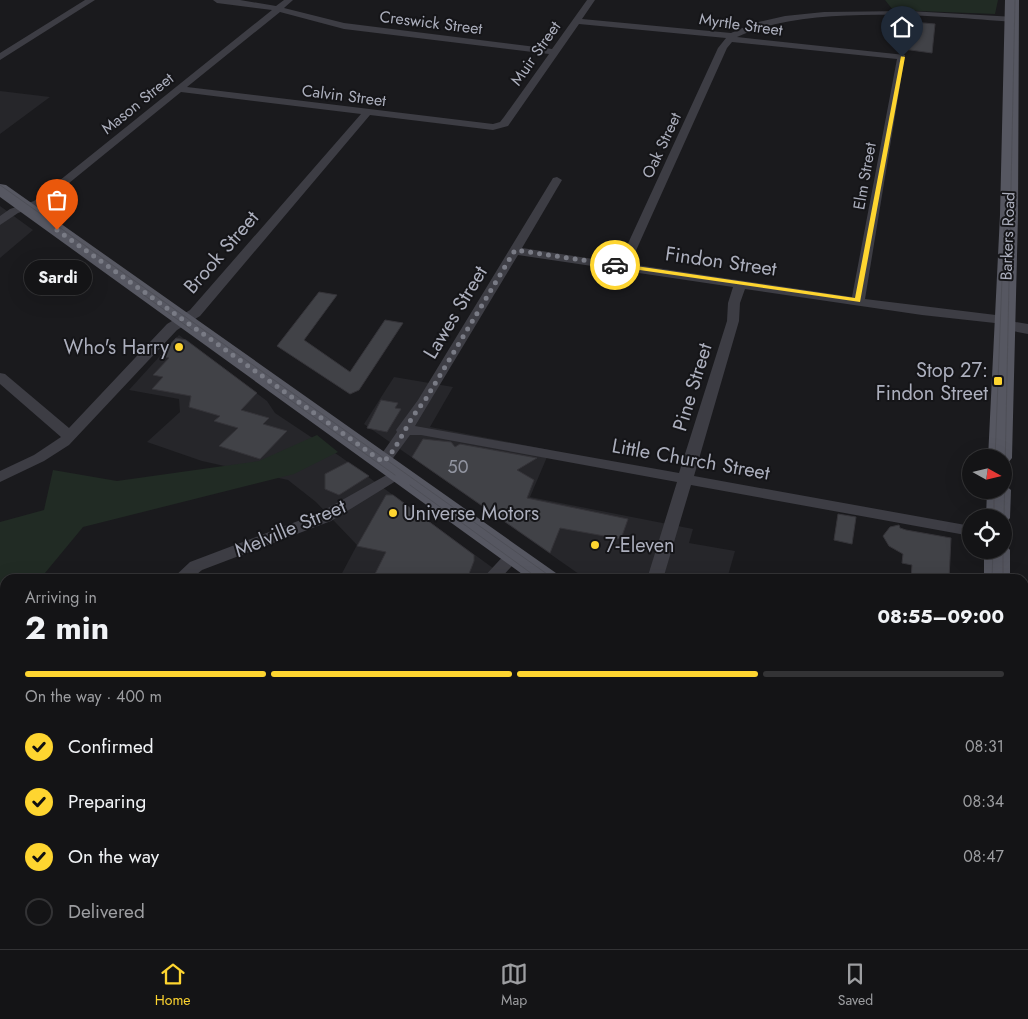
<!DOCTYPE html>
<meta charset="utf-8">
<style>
body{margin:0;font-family:Jost,sans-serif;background:#1d1d1f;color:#f1f3f6;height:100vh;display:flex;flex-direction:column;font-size:19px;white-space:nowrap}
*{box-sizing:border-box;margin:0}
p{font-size:16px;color:#9d9ea1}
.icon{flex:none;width:28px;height:28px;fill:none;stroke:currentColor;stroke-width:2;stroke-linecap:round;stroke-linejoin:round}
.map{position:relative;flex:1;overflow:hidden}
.drawer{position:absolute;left:0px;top:574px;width:1029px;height:376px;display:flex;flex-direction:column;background:#141416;border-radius:15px 15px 0 0;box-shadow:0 5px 20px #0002,0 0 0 1px #333335}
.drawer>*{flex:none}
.needle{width:32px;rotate:98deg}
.fabs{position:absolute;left:962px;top:449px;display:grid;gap:10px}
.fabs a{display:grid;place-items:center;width:50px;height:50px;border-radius:50%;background:#141416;box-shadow:0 5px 20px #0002,0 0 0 1px #333335;font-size:25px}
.pin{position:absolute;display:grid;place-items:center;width:42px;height:42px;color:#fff;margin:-51px -21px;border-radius:50% 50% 50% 0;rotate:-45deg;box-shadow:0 0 5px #0007}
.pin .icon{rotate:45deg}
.courier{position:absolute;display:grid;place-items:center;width:50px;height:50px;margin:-25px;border:4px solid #fed530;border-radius:50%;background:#fff;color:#222;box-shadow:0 1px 6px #0007}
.bubble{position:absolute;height:35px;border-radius:18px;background:#141416;box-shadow:0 5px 20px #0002,0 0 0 1px #333335;font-size:16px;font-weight:700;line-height:35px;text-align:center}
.head em{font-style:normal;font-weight:700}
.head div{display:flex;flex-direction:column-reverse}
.head{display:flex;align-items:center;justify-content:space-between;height:85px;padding:0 25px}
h1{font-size:32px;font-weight:700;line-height:38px}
.bar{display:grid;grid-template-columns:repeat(4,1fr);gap:8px 5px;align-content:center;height:60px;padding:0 25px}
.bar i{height:6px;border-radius:4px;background:#333335}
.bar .on{background:#fed530}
.bar p{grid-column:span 4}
ol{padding:0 25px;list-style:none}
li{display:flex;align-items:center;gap:15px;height:55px}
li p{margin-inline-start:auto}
li .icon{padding:5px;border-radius:50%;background:#fed530;color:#111;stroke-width:4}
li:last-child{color:#9d9ea1}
li i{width:28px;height:28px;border:2px solid #333335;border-radius:50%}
.tab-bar{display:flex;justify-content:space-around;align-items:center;height:70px;border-top:1px solid #333335;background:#141416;font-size:14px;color:#9d9ea1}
.tab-bar a{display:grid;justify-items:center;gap:2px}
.tab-bar .on{color:#fed530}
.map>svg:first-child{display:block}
.built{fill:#26262a}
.green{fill:#212b24}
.building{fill:#414247;stroke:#353439}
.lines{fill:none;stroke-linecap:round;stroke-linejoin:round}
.minor{fill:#3d3d44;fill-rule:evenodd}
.tertiary{fill:#3d3d44;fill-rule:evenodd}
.primary{fill:#565761;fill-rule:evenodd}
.tram-far1{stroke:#4e4f57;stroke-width:1}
.tram{stroke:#4e4f57;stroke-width:2}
.route{fill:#fed530}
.done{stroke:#797b85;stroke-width:5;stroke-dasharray:0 9}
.poi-dot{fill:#fed530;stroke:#151518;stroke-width:2}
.labels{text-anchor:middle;stroke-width:4;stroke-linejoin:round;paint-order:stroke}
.far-street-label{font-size:16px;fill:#acafbd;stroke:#151518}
.number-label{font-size:18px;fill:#9194a0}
.street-label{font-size:20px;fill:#acafbd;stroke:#151518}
.poi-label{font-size:20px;fill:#acafbd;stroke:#151518;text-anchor:end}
</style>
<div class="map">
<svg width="1028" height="949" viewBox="0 0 1028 949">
<rect width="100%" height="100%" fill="#1a1a1d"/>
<!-- built -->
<path class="built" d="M0 91 50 97 0 134Z
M0 206 33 230 0 258Z
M179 335 267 401 275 413 341 457 508 579 340 577 357 545 316 502 288 480 202 461 147 442 180 412 179 399 129 390Z
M394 377 453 387 430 427 550 450 530 497 693 529 689 543 735 551 727 579H586L364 424Z"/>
<!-- green -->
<path class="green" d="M885 0H998L995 14 893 10Z
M317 435 338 452 294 474 83 527 40 579H5V622L0 628V522L44 510 53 470 117 481 259 461Z"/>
<!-- building -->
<path class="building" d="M901 21 935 24 932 53 896 48Z
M319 292 337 295 304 340 350 372 385 320 403 323 359 390 350 394 277 346Z
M176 338 186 340 257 393 241 410 269 418 263 424 287 431 260 459 219 446 238 428 214 421 220 416 189 407 191 396 152 389 163 377 153 375 169 358 160 356Z
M381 400 398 403 395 408 401 409 387 432 367 428Z
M423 439 451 442 455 447 460 444 537 458 517 470 534 480 527 498 628 519 621 539 560 528 550 553 412 457Z
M348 462 369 476 339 495 325 489V474Z
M386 495H393L474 555V561L467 579H390L374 576 386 552 357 546Z
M838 514 856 517 852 544 834 540Z
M899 525 900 528 906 530 951 538 949 579H911L912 565 902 563 903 554 889 546 883 536 890 527Z"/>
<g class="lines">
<!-- minor -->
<path class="minor" d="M85 0H95L0 60V53Z
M213 0H240L276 6 284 0H293L284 8 344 23 552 49 587 0H595L582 19 731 33 754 23 785 16 824 12 909 11 1015 17V21L1012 22C935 16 806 4 737 37L905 55 865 299 1004 316 1010 320 1004 324 922 315 745 289 740 303 739 321 694 476 971 526V536L691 485 663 579H647L677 482 421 435H410L388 465H378L376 462 397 432 396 430 418 400 553 178 557 177 562 180 522 248 619 263 718 48 726 38 579 24 508 126 493 130 370 115 200 316 177 330 69 445 44 461 0 482V471L34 455 61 437 0 384V373L5 374 69 428 167 324 190 310 361 114 181 92 42 205 18 213 0 225V216L10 209 34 201 272 10 217 3ZM280 12 344 29 549 54 504 117 500 122 493 124 187 87ZM732 42 897 59 852 297 630 264 727 48ZM518 255 733 287 728 303 727 321 679 473 415 426Z
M399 468 404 470 406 473 404 476 331 521 202 570 191 579H172L190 562 319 513Z
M514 550 520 551 522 555 500 579H482L508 551Z
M5 817V839L0 840V818Z
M316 945H338L336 949H314Z"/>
<!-- tertiary -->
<path class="tertiary" d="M1003 320 1028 324V334L997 328 995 325 997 322Z"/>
<!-- primary -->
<path class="primary" d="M1005 0H1019L1018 215 1012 458 1008 463 1004 464V458H988L1000 215Z
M0 184 6 185 556 573 560 579H529L0 197Z
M1004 484 1011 490 1010 518 1004 525V518H986L987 490H1004Z
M1004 543 1010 550V579H984V550H1004Z
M1024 903 1028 905V936L1024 934Z
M973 945H1007V949H973Z"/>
<!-- tram-far1 -->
<path class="tram-far1" d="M0 185 554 579
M141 293 192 330
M269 385 395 475
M995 458 1004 228
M410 485 539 579
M994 490V518
M1004 518 1015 0
M1003 550V579
M992 579 993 550"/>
<!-- tram -->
<path class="tram" d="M1024 896 1028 902
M1024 916 1028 921"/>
</g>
<!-- route -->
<path class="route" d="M901 56 905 57 860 302 612 266 615 263 855 298Z"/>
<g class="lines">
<!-- done -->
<path class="done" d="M57 230 383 462C399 448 407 420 424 402L515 250 615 265"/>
</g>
<!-- markers -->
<g class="poi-dot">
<circle cx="179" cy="347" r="5"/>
<rect x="993" y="376" width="10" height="10" rx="2.5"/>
<circle cx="393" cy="513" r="5"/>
<circle cx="595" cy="545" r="5"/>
</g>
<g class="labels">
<!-- far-street labels -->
<g class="far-street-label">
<text transform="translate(431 22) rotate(7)" y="6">Creswick Street</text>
<text transform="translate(741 24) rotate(8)" y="6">Myrtle Street</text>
<text transform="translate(535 53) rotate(-55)" y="6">Muir Street</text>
<text transform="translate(344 95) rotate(7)" y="6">Calvin Street</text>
<text transform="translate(137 103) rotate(-39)" y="6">Mason Street</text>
<text transform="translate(661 145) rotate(-65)" y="6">Oak Street</text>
<text transform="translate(864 176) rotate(-80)" y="6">Elm Street</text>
<text transform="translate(1007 236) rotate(-88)" y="6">Barkers Road</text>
</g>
<!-- number labels -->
<g class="number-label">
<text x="458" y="473">50</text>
</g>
<!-- street labels -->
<g class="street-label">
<text transform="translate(221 252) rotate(-49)" y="7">Brook Street</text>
<text transform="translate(721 261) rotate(8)" y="7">Findon Street</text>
<text transform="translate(455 312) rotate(-59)" y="7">Lawes Street</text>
<text transform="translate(692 387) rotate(-73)" y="7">Pine Street</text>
<text transform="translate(691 459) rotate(10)" y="7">Little Church Street</text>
<text transform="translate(290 528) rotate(-23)" y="7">Melville Street</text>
</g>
<!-- poi labels -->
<g class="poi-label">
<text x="169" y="354">Who's Harry</text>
<text x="988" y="377">Stop 27:<tspan x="988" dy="23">Findon Street</tspan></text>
<text x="403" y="520" text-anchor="start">Universe Motors</text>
<text x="605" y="552" text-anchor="start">7-Eleven</text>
</g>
</g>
</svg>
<div class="fabs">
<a><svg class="needle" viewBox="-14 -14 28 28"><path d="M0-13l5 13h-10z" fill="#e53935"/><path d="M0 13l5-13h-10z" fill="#9d9ea1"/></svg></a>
<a><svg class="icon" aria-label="locate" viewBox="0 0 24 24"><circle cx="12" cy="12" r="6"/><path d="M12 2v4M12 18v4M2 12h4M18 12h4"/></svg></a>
</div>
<div class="pin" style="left:57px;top:230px;background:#ea580c"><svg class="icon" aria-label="bag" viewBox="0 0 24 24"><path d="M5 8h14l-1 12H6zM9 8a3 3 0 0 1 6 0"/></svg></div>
<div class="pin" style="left:902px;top:57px;background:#1f2937"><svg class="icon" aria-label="home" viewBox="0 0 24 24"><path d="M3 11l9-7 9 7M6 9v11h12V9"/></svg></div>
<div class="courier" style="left:615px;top:265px"><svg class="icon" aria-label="car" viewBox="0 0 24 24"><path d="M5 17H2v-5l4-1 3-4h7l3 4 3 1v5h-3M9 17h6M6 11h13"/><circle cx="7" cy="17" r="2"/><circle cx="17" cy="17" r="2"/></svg></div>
<div class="bubble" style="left:24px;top:260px;width:68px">Sardi</div>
<section class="drawer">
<div class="head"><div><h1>2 min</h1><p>Arriving in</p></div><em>08:55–09:00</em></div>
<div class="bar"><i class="on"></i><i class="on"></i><i class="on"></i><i></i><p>On the way · 400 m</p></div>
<ol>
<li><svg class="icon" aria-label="check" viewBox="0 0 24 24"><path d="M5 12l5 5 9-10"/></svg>Confirmed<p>08:31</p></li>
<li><svg class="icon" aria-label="check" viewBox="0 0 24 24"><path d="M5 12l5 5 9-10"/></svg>Preparing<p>08:34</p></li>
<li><svg class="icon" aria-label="check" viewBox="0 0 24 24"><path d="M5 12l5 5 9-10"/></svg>On the way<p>08:47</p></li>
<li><i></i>Delivered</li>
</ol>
</section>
</div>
<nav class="tab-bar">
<a class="on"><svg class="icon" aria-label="home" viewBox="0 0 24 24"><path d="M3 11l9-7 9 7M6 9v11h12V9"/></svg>Home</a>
<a><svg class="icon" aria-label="map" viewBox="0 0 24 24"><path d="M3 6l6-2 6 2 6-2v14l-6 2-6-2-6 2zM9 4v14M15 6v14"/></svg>Map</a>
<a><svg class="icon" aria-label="saved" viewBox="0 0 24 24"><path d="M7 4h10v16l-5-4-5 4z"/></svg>Saved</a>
</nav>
